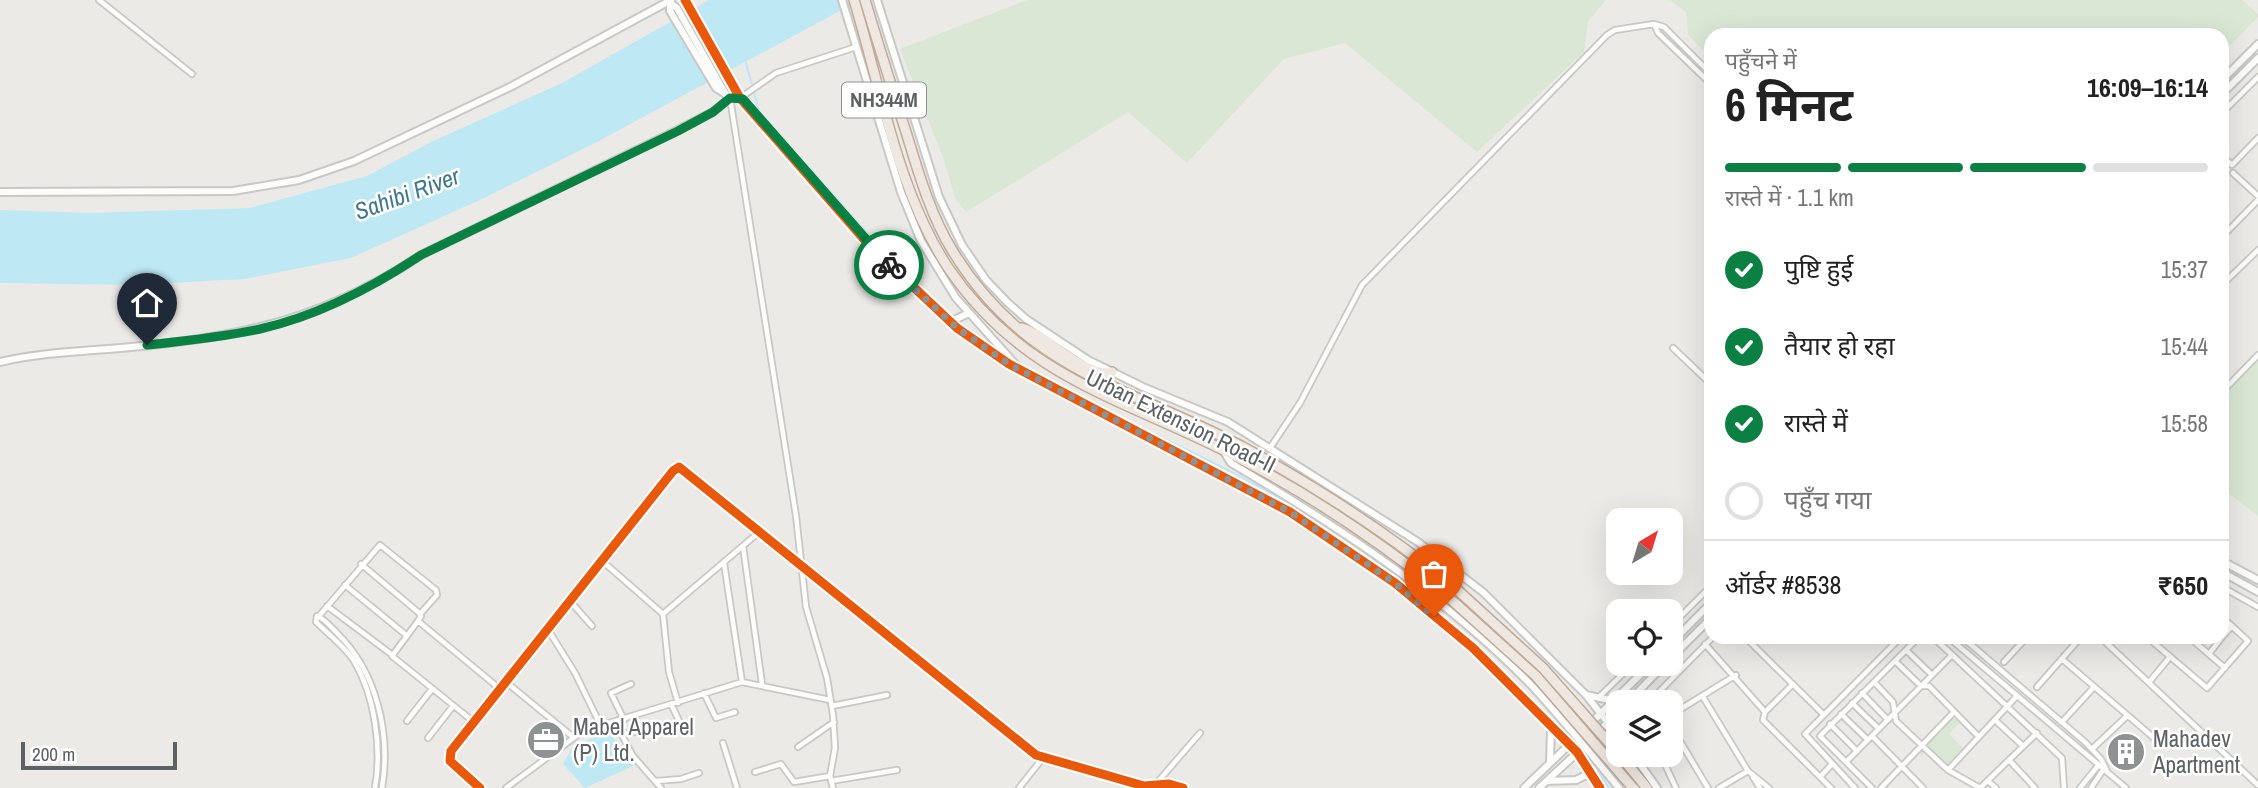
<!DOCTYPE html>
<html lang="hi">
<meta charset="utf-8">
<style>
body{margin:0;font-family:"Archivo Narrow","Noto Sans Devanagari",sans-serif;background:#f6f6f6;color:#222;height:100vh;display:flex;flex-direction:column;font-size:26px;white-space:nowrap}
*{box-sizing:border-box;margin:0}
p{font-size:23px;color:#767676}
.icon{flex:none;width:38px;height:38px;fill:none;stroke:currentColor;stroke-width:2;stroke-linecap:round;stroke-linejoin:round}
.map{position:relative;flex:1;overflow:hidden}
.panel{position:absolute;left:1704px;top:28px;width:525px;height:616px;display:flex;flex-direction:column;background:#fff;border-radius:21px;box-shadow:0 7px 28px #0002}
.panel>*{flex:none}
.needle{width:46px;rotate:38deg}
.fabs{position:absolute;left:1606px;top:508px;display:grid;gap:14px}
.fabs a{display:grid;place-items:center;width:77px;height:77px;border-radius:14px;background:#fff;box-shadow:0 7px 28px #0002;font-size:35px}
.scale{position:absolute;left:21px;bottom:18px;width:156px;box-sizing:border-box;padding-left:7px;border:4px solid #5d6264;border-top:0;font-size:19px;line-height:24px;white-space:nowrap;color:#5d6264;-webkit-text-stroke:5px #fff;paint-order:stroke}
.pin{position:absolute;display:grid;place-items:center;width:60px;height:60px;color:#fff;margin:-72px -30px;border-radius:50% 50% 50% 0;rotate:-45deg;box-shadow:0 0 7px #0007}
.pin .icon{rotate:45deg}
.courier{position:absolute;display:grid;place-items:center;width:70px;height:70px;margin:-35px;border:5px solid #0b8043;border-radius:50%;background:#fff;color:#222;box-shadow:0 2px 9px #0007}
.headline em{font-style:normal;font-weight:700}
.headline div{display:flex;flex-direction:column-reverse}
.headline{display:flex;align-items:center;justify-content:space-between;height:119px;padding:0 21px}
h1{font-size:46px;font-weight:700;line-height:52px}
.bar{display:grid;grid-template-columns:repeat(4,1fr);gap:10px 7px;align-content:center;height:84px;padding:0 21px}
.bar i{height:9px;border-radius:5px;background:#e0e0e0}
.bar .on{background:#0b8043}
.bar p{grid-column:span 4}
.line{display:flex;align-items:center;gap:18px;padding:0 21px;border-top:2px solid #e0e0e0}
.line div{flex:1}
ol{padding:0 21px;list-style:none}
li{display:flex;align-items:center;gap:21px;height:77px}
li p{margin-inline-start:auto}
li .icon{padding:7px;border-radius:50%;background:#0b8043;color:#fff;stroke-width:4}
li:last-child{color:#767676}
li i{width:38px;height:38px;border:4px solid #e0e0e0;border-radius:50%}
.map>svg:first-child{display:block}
.green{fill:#dae7d4}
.water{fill:#bee8f3}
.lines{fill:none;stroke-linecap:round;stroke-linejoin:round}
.stream{stroke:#bee8f3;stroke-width:2}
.street-casing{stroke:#c8c8c7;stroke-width:8}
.secondary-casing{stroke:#c8c8c8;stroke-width:10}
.highway-casing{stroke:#c1ab97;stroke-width:12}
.street{stroke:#fcfcfb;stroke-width:4.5}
.secondary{stroke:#fcfcfb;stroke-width:6}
.highway{stroke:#efe8e2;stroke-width:9}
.highway-bridge-casing{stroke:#c1ab97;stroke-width:12;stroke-linecap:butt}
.highway-bridge{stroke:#efe8e2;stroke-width:9}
.cycleway-casing{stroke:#fff;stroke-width:13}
.cycleway{stroke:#e8590c;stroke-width:9}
.done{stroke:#8f9292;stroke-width:7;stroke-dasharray:0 12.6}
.route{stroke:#0b8043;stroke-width:9}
.labels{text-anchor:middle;stroke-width:5;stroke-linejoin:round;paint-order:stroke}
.shield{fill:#fff;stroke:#8e9192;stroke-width:2}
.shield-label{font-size:21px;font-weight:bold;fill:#5d6264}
.street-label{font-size:23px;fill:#5d6264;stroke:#fff}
.poi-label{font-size:23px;fill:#5d6264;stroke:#fff;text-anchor:start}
.water-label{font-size:24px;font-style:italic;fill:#407890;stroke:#fff}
</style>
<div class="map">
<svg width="2258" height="788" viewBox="0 0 2258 788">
<rect width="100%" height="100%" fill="#eceae7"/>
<!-- green -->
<path class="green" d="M1027 0H1606L1588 21 1584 52 1477 152 1345 43 1284 59 1187 163 1128 112 966 212 955 198 944 160 900 49Z
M1670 0H2242L2258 14V17L2223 53 2222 35H1712L1711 58 1688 35 1686 12Z
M2258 360V516L2223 489 2222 395Z
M1953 717 1962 721 1949 734 1965 750 1948 770 1928 750 1922 756 1918 752Z"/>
<!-- water -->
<path class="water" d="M709 0H860L597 142 482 199 351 258 244 279 135 285 0 283V210L88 213 249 208 367 176 431 142 562 83Z
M608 730 633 766 585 788 563 764 572 748Z"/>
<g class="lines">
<!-- stream -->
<path class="stream" d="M746 63 759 111 890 259 948 313
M961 324 1006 358
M1113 415C1202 456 1293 499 1372 558 1441 610 1502 668 1562 729
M1586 756 1592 764
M1598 772 1609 788"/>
<defs>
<path id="street" d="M99 0 192 74
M1712 75 1664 27 1654 24 1658 33 1712 85
M730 98 796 516 806 607 827 678 833 715 835 748 830 776 833 788
M740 98 776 73 856 47
M2222 113 2258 77
M2222 156 2232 165 2258 138
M2222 169V173
M2233 173 2258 196
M2222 237 2258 200
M2222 285 2258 250
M1673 348 1712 385
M2222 392 2258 355
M1270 448 1300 403 1362 285 1607 35 1615 30 1654 24
M743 546 762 684
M601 560 663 614 669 672 678 703
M724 563 742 682
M361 564 418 612 421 616 418 621 500 689
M345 585 406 635
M2222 587 2258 607
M1705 592 1712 598
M569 600 592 626
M327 606 391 654
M663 614 758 533
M319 616 380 545 436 590 437 595 420 614
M418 621 392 656 474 722
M1671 626 1712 585
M547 628 575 673 601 726
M1745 637 1823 714
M1933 637 2062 758 2064 788
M1948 637 2126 788
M1962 637 2085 742 2101 759 2107 771
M2100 637 2258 785
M2147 637 2207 688 2248 641 2222 617
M2189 637 2225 668
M2222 637 2232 626
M1705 644 1765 712
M1906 650 1932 675
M2209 654 2222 637
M2062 659 2161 744
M1895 661 1921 686H1929L1979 737
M2004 662 2027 637
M2150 681 2170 657
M506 682 573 737
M1874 682 1893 702 1896 721 1948 770 2016 697
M1793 684 1765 712 1763 720 1820 777
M2037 687 2081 637
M704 693 716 718 735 712
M1862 693 1888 720
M1703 697 1748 771 1769 788
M1598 698 1634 663
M1649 702 1713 637
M1852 703 1879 729
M672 706 680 723
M832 706 887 695
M1841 714 1868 740
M1671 715 1736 675
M624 720 611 693 631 684
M1995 720 2023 746
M407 721 432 689
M615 722 633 756 661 788
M2062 722 2094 687
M1830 724 1857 751
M1671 726 1708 788
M621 734 660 728
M1872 736 1923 788
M428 738 453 706
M723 743 737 788
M798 747 834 722
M2092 749 2127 716
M1660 754 1676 788
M2009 760 2035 788
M1846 762 1952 655
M1948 770 1980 788
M755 772 781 764 794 782 830 776
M1753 777 1760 788
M656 781 681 779 699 773
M831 781 897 770
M1988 781 1996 788
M1155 785 1200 733
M375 788C382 749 375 696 354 661 344 646 328 634 316 622L317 616C325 619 331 627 337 633 377 672 391 734 382 788
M480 788 450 761 451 751 673 471 679 467 1036 755 1144 786 1169 784 1183 788
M506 788 583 731 742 682 830 700
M1019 788 1042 759
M1719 788 1748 771
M1831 788 1820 777 1832 764
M1855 788 1805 734 1901 637
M1872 788 1820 736 1919 637
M1881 788 1954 712
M1980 788 2037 733
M2080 788 2097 767
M2091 788 2103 770"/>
<path id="secondary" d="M685 0 740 98 870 246 957 328 1009 364 1290 512 1395 583 1473 648 1577 752 1600 788
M842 0 901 192 921 241 956 298 1016 365
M877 0 939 197 962 245 986 280 1007 302 1026 319 1088 360 1143 387 1228 422 1418 542 1484 593 1586 695 1619 737
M670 3V11L716 88 732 98
M670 3 677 8 726 95
M2222 80 2258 44
M2222 94 2258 58
M0 192 233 191 299 180 354 161 512 86 671 0
M950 322 969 313
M0 362C47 351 94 351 142 346 249 336 331 315 421 255L678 130 713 112 730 98
M1224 452 1231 463C1339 527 1445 596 1533 687 1563 720 1591 754 1619 788
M2222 561 2258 580
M2222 572 2258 592
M1671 643 1712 602
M1671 658 1712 617
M1586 695 1615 701
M1628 702 1666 663
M1581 733 1652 663
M1589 741 1619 711
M1633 754 1657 788
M1550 763 1551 728
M1547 781 1576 780 1590 773
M1524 788 1571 743
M1539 788 1579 751"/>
<path id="highway" d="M854 0C881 88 897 191 949 269 1025 380 1126 399 1237 457 1311 495 1380 542 1445 594
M865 0C878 44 892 88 906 132 918 171 930 214 952 250 1026 372 1130 387 1245 448 1318 488 1387 533 1452 585
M1022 328C1047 335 1086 379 1112 372
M1619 754 1647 788"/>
</defs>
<!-- street casing -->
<use href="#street" class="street-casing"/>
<!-- secondary casing -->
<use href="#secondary" class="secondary-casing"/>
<!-- highway casing -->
<use href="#highway" class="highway-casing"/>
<!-- street -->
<use href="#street" class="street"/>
<!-- secondary -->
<use href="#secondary" class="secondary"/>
<!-- highway -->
<use href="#highway" class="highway"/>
<defs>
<path id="highway-bridge" d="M1452 585 1543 668 1619 754
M1445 594 1536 676 1633 788"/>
</defs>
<!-- highway-bridge casing -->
<use href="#highway-bridge" class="highway-bridge-casing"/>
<!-- highway-bridge -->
<use href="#highway-bridge" class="highway-bridge"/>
<defs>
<path id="cycleway" d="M685 0 740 98 870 246 957 328 1009 364 1290 512 1395 583 1473 648 1577 752 1600 788
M480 788 450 761 451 751 673 471 679 467 1036 755 1144 786 1169 784 1183 788"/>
</defs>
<!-- cycleway casing -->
<use href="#cycleway" class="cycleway-casing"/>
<!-- cycleway -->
<use href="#cycleway" class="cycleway"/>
</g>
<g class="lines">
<!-- done -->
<path class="done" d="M889 265 957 328 1009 364 1290 512 1395 583 1434 616"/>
<!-- route -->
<path class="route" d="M147 345C184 341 223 337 260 329 317 316 373 287 421 255L678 131 713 112 730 98 743 99 889 265"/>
</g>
<!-- icons -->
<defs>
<symbol id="office-disc" viewBox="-11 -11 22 22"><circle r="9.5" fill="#8f9292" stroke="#fff"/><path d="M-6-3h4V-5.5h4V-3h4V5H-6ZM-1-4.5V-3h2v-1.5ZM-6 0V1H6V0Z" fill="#fff"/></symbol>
<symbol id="building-disc" viewBox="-11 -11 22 22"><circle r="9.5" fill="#8f9292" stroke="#fff"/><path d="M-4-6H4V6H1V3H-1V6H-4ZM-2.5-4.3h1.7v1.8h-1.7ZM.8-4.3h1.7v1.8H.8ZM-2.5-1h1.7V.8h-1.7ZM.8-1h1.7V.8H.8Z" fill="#fff"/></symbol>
</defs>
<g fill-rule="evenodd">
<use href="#office-disc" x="524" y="718" width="44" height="44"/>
<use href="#building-disc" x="2104" y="730" width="44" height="44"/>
</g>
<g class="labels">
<!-- shield labels -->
<rect class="shield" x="842" y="82.5" width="84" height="35" rx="5"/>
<g class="shield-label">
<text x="884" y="107">NH344M</text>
</g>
<!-- street labels -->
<g class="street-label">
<text transform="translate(1181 421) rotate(26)" y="8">Urban Extension Road-II</text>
</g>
<!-- poi labels -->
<g class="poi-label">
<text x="573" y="735">Mabel Apparel<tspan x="573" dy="26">(P) Ltd.</tspan></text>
<text x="2153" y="747">Mahadev<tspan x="2153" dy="26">Apartment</tspan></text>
</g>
<!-- water labels -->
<g class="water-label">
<text transform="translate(407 194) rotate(-20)" y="8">Sahibi River</text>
</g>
</g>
</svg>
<div class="fabs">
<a><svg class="needle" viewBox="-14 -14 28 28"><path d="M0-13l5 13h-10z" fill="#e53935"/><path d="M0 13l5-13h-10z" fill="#767676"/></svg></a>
<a><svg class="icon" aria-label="locate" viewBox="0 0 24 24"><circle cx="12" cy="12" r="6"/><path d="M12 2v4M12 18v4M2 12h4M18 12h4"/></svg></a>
<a><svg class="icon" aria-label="layers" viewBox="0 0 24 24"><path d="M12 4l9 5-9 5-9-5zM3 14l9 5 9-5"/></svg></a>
</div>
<div class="scale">200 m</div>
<div class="pin" style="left:1434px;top:616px;background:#ea580c"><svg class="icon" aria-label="bag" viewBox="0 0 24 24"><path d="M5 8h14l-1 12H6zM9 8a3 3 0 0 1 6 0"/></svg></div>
<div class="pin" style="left:147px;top:345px;background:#1f2937"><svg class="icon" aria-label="home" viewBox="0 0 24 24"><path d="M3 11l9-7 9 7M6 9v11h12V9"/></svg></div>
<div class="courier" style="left:889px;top:265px"><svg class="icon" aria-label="bike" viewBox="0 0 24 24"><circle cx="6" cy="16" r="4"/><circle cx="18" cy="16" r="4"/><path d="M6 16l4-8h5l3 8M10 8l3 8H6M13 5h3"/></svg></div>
<section class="panel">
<div class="headline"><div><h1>6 मिनट</h1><p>पहुँचने में</p></div><em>16:09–16:14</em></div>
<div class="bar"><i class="on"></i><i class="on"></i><i class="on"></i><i></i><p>रास्ते में · 1.1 km</p></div>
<ol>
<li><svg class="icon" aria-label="check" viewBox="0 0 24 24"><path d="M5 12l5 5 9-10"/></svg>पुष्टि हुई<p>15:37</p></li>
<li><svg class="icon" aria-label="check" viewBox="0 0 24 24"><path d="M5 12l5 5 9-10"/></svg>तैयार हो रहा<p>15:44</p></li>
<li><svg class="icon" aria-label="check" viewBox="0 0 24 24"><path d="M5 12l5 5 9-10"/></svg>रास्ते में<p>15:58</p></li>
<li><i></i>पहुँच गया</li>
</ol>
<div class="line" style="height:91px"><div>ऑर्डर #8538</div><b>₹650</b></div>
</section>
</div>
